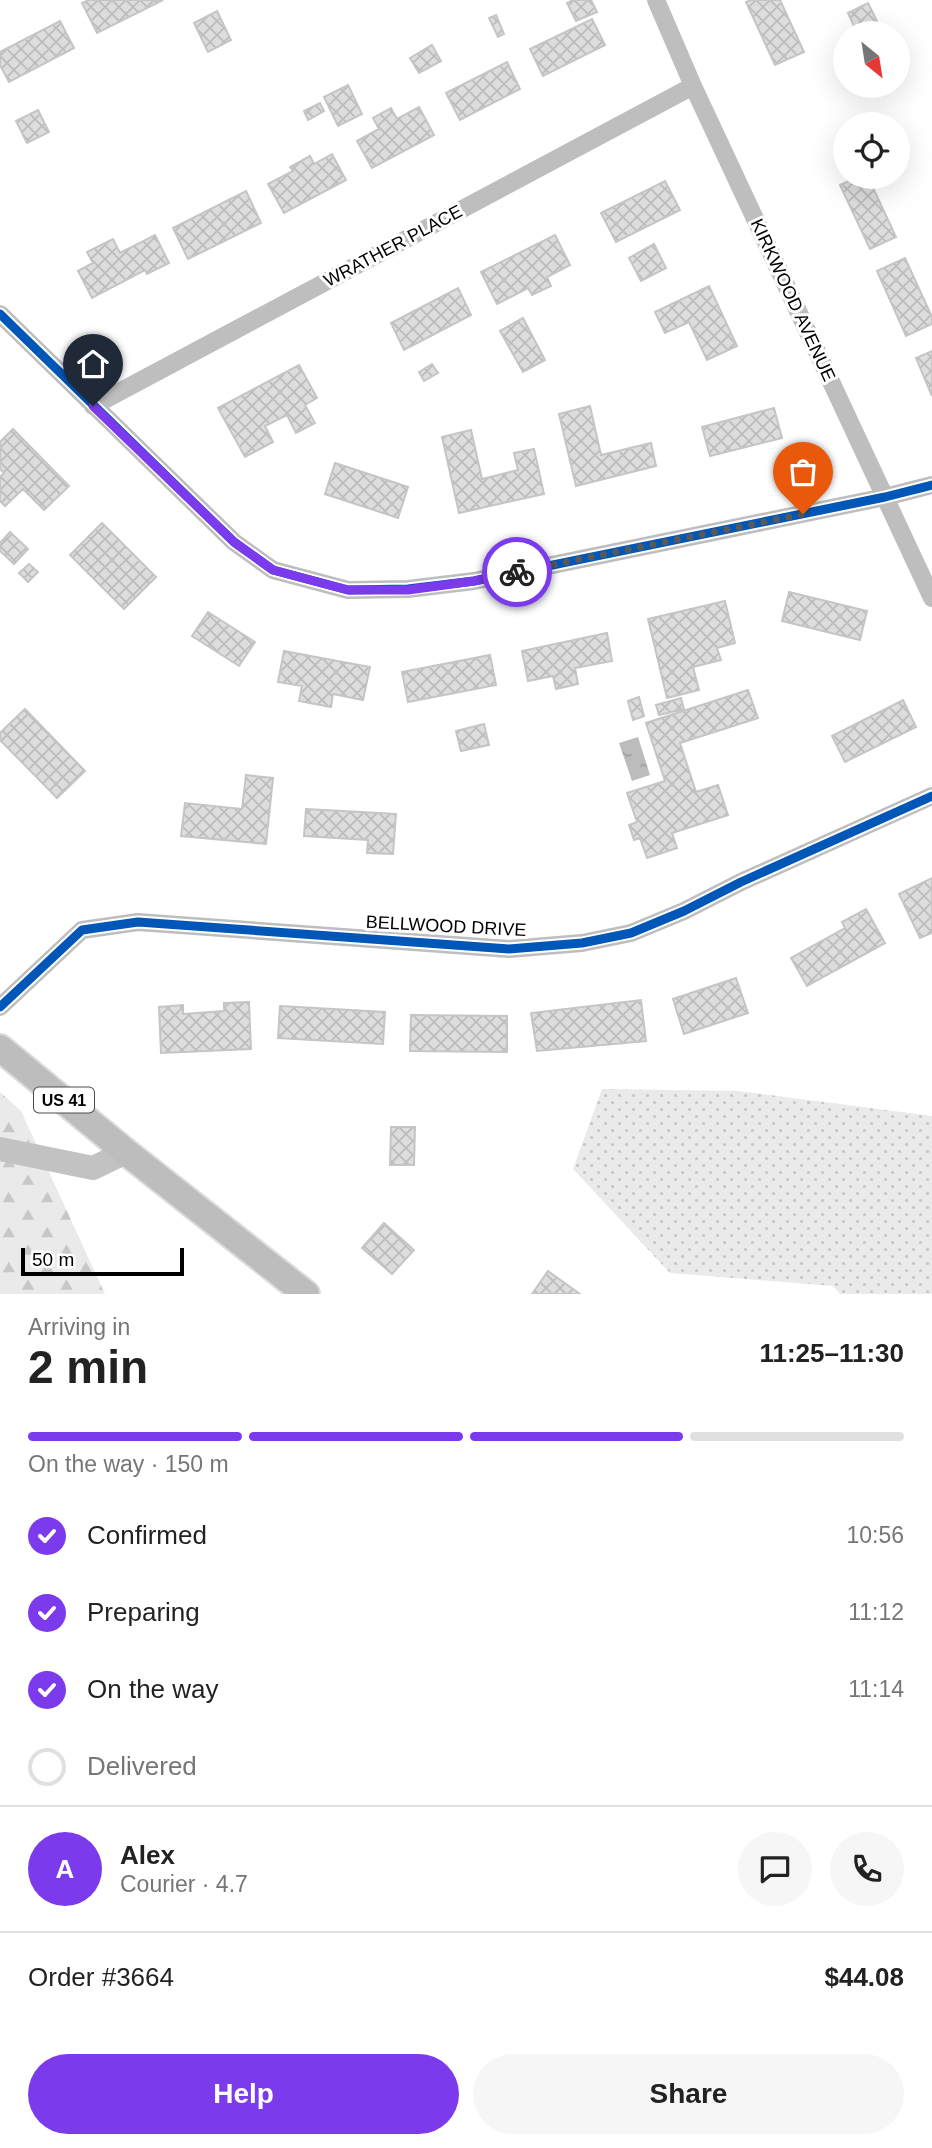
<!DOCTYPE html>
<meta charset="utf-8">
<style>
body{margin:0;font-family:Helvetica,sans-serif;background:#f6f6f6;color:#222;height:100vh;display:flex;flex-direction:column;font-size:26px;white-space:nowrap}
*{box-sizing:border-box;margin:0}
p{font-size:23px;color:#767676}
.icon{flex:none;width:38px;height:38px;fill:none;stroke:currentColor;stroke-width:2;stroke-linecap:round;stroke-linejoin:round}
.map{position:relative;height:1294px;overflow:hidden}
.panel{display:flex;flex-direction:column;background:#fff;flex:1}
.panel>*{flex:none}
.needle{width:46px;rotate:150deg}
.fabs{position:absolute;left:833px;top:21px;display:grid;gap:14px}
.fabs a{display:grid;place-items:center;width:77px;height:77px;border-radius:50%;background:#fff;box-shadow:0 7px 28px #0002;font-size:35px}
.scale{position:absolute;left:21px;bottom:18px;width:163px;box-sizing:border-box;padding-left:7px;border:4px solid #000;border-top:0;font-size:19px;line-height:24px;white-space:nowrap;color:#000;-webkit-text-stroke:5px #fff;paint-order:stroke}
.pin{position:absolute;display:grid;place-items:center;width:60px;height:60px;color:#fff;margin:-72px -30px;border-radius:50% 50% 50% 0;rotate:-45deg;box-shadow:0 0 7px #0007}
.pin .icon{rotate:45deg}
.courier{position:absolute;display:grid;place-items:center;width:70px;height:70px;margin:-35px;border:5px solid #7c3aed;border-radius:50%;background:#fff;color:#222;box-shadow:0 2px 9px #0007}
.overview em{font-style:normal;font-weight:600}
.overview div{display:flex;flex-direction:column-reverse}
.overview{display:flex;align-items:center;justify-content:space-between;height:119px;padding:0 28px}
h1{font-size:46px;font-weight:600;line-height:52px}
.bar{display:grid;grid-template-columns:repeat(4,1fr);gap:10px 7px;align-content:center;height:84px;padding:0 28px}
.bar i{height:9px;border-radius:5px;background:#e0e0e0}
.bar .active{background:#7c3aed}
.bar p{grid-column:span 4}
.line{display:flex;align-items:center;gap:18px;padding:0 28px;border-top:2px solid #e0e0e0}
.line div{flex:1}
.round{display:grid;place-items:center;flex:none;width:74px;height:74px;border-radius:37px;background:#f6f6f6}
ol{padding:0 28px;list-style:none}
li{display:flex;align-items:center;gap:21px;height:77px}
li p{margin-inline-start:auto}
li .icon{padding:7px;border-radius:50%;background:#7c3aed;color:#fff;stroke-width:4}
li:last-child{color:#767676}
li i{width:38px;height:38px;border:4px solid #e0e0e0;border-radius:50%}
.action{display:flex;gap:14px;margin-top:auto;padding:14px 28px}
.action a{flex:1;height:80px;border-radius:42px;background:#7c3aed;color:#fff;font-size:28px;font-weight:600;line-height:80px;text-align:center}
.action a+a{background:#f6f6f6;color:#222}
.map>svg:first-child{display:block}
.forest{fill:url(#forest-firs)}
.park{fill:url(#park-dots)}
.water{fill:url(#water-ripples)}
.building{fill:url(#building-cross-hatch);stroke:#c5c5c5;stroke-width:2}
.lines{fill:none;stroke-linecap:round;stroke-linejoin:round}
.primary-casing{stroke:#dbdbdb;stroke-width:30}
.minor{stroke:#bebebe;stroke-width:18}
.secondary{stroke:#c2c2c2;stroke-width:24}
.primary{stroke:#bdbdbd;stroke-width:26}
.cycleway-casing{stroke:#fff;stroke-width:13}
.cycleway{stroke:#0057b8;stroke-width:9}
.done{stroke:#595959;stroke-width:7;stroke-dasharray:0 12.6}
.route{stroke:#7c3aed;stroke-width:9}
.labels{text-anchor:middle;stroke-width:6;stroke-linejoin:round;paint-order:stroke}
.shield{fill:#fff;stroke:#4c4c4c;stroke-width:2}
.shield-label{font-size:16px;font-weight:bold;fill:#000}
.street-label{font-size:18px;fill:#000;stroke:#fff}
</style>
<div class="map">
<svg width="932" height="1294" viewBox="0 0 932 1294">
<defs>
<pattern id="forest-firs" width="22" height="20" patternUnits="userSpaceOnUse" patternTransform="scale(1.75)"><rect width="22" height="20" fill="#eaeaea"/><path d="M5 1l3.5 6h-7zM16 11l3.5 6h-7z" fill="#c7c7c7"/></pattern>
<pattern id="park-dots" width="8" height="8" patternUnits="userSpaceOnUse" patternTransform="scale(1.75)"><rect width="8" height="8" fill="#eaeaea"/><path d="M2 2h.1M6 6h.1" fill="none" stroke="#c7c7c7" stroke-width="1.8" stroke-linecap="round"/></pattern>
<pattern id="water-ripples" width="26" height="14" patternUnits="userSpaceOnUse" patternTransform="scale(1.75)"><rect width="26" height="14" fill="#bcbcbc"/><path d="M2 4q2-2 4 0t4 0M15 11q2-2 4 0t4 0" fill="none" stroke="#a0a0a0"/></pattern>
<pattern id="building-cross-hatch" width="8" height="8" patternUnits="userSpaceOnUse" patternTransform="scale(1.75)"><rect width="8" height="8" fill="#ddd"/><path d="M0 0l8 8M0 8l8-8" fill="none" stroke="#bcbcbc"/></pattern>
</defs>
<rect width="100%" height="100%" fill="#fff"/>
<!-- forest -->
<path class="forest" d="M0 1092 21 1111 105 1294H0Z"/>
<!-- park -->
<path class="park" d="M602 1089 738 1091 932 1116V1294H840L833 1286 670 1273 573 1169Z"/>
<!-- water -->
<path class="water" d="M638 737 650 775 632 781 619 743Z"/>
<!-- building -->
<path class="building" d="M89 0H163L97 33 82 3Z
M573 0H591L597 12 576 21 567 3Z
M751 0H780L804 52 775 65 746 2Z
M868 3 880 27 868 33H857L848 13Z
M217 11 231 40 208 52 194 23Z
M496 15 504 34 498 37 489 18Z
M592 19 605 45 543 76 530 49Z
M60 21 74 48 9 82 0 65V52Z
M432 45 441 61 419 73 410 58Z
M507 62 520 89 460 120 446 93Z
M348 85 362 114 338 126 324 97Z
M320 103 324 111 308 120 304 111Z
M419 107 434 135 372 168 357 141 379 129 373 118 391 108 397 119Z
M38 110 49 132 27 143 16 121Z
M332 154 346 180 284 213 268 184 293 171 290 167 310 156 314 164Z
M858 177H868L896 237 870 249 840 185Z
M665 181 680 210 616 242 601 213Z
M246 191 261 223 188 259 173 228Z
M155 235 169 263 147 274 145 270 92 298 78 271 93 263 87 252 113 239 120 253Z
M555 235 570 265 547 277 551 286 532 295 528 288 497 304 481 272Z
M654 244 666 268 641 281 629 258Z
M905 258 932 317V324L906 336 877 271Z
M709 286 737 346 707 360 689 322 665 333 655 312Z
M458 288 471 315 404 350 391 323Z
M523 318 545 360 523 372 500 331Z
M932 351V396L916 358Z
M432 364 438 373 424 381 419 372Z
M299 365 317 398 305 405 315 423 296 433 287 415 265 426 273 442 245 457 218 408Z
M590 406 601 455 651 443 656 466 576 486 559 414Z
M774 408 782 438 710 456 702 427Z
M13 429 69 486 44 510 23 489 5 506 0 501V477L4 473 0 469V442Z
M471 430 482 479 518 470 514 453 534 449 544 494 459 513 442 437Z
M335 463 408 487 398 518 325 494Z
M102 523 156 577 124 609 70 555Z
M10 532 28 549 14 564 0 551V543Z
M29 564 38 572 28 582 19 573Z
M789 592 867 611 860 640 782 621Z
M725 601 735 643 717 648 721 660 693 667 699 690 667 698 648 619Z
M208 612 255 642 239 666 192 636Z
M607 633 612 661 575 668 578 684 556 689 553 676 528 681 522 651Z
M284 651 370 667 363 700 333 694 331 707 299 701 302 686 278 682Z
M490 655 496 685 408 702 402 672Z
M748 690 758 718 680 743 696 792 718 785 728 815 672 833 677 848 647 858 640 838 634 840 629 825 637 822 627 793 665 781 646 723Z
M639 697 644 716 633 720 628 701Z
M681 698 684 709 659 715 656 705Z
M903 700 916 727 845 762 832 736Z
M25 709 85 771 57 798 0 740V733Z
M484 724 489 745 461 751 456 731Z
M246 775 273 778 266 844 181 836 185 803 242 809Z
M306 809 396 814 393 854 367 853 368 840 304 836Z
M932 878V933L920 938 899 894Z
M866 909 885 943 807 986 791 958 845 928 842 922Z
M736 978 748 1013 684 1034 673 999Z
M641 1000 646 1041 537 1051 531 1013Z
M249 1002 251 1049 161 1053 159 1007 183 1005V1014L224 1011V1003Z
M280 1006 385 1012 383 1044 278 1038Z
M411 1015 507 1016V1052L410 1051Z
M391 1127H415L414 1165H390Z
M384 1223 414 1250 392 1274 362 1248Z
M548 1271 580 1294H532Z"/>
<g class="lines">
<defs>
<path id="primary" d="M0 1048 126 1152 306 1294"/>
</defs>
<!-- primary casing -->
<use href="#primary" class="primary-casing"/>
<!-- minor -->
<path class="minor" d="M656 0 693 86 932 598
M0 314 234 542 273 570 348 590 408 589 474 581 885 497 932 485
M93 406 693 86
M0 1007 82 930 138 922 509 949 582 943 631 933 684 911 741 882 932 796"/>
<!-- secondary -->
<path class="secondary" d="M0 1149 93 1168 126 1152"/>
<!-- primary -->
<use href="#primary" class="primary"/>
<defs>
<path id="cycleway" d="M0 314 234 542 273 570 348 590 408 589 474 581 885 497 932 485
M0 1007 82 930 138 922 509 949 582 943 631 933 684 911 741 882 932 796"/>
</defs>
<!-- cycleway casing -->
<use href="#cycleway" class="cycleway-casing"/>
<!-- cycleway -->
<use href="#cycleway" class="cycleway"/>
</g>
<g class="lines">
<!-- done -->
<path class="done" d="M517 572 803 514"/>
<!-- route -->
<path class="route" d="M93 406 234 542 273 570 348 590H408L474 581 517 572"/>
</g>
<g class="labels">
<!-- shield labels -->
<rect class="shield" x="34" y="1087.5" width="60" height="25" rx="5"/>
<g class="shield-label">
<text x="64" y="1106">US 41</text>
</g>
<!-- street labels -->
<g class="street-label">
<text transform="translate(393 246) rotate(-28)" y="6">WRATHER PLACE</text>
<text transform="translate(793 300) rotate(65)" y="6">KIRKWOOD AVENUE</text>
<text transform="translate(446 926) rotate(3)" y="6">BELLWOOD DRIVE</text>
</g>
</g>
</svg>
<div class="fabs">
<a><svg class="needle" viewBox="-14 -14 28 28"><path d="M0-13l5 13h-10z" fill="#e53935"/><path d="M0 13l5-13h-10z" fill="#767676"/></svg></a>
<a><svg class="icon" aria-label="locate" viewBox="0 0 24 24"><circle cx="12" cy="12" r="6"/><path d="M12 2v4M12 18v4M2 12h4M18 12h4"/></svg></a>
</div>
<div class="scale">50 m</div>
<div class="pin" style="left:803px;top:514px;background:#ea580c"><svg class="icon" aria-label="bag" viewBox="0 0 24 24"><path d="M5 8h14l-1 12H6zM9 8a3 3 0 0 1 6 0"/></svg></div>
<div class="pin" style="left:93px;top:406px;background:#1f2937"><svg class="icon" aria-label="home" viewBox="0 0 24 24"><path d="M3 11l9-7 9 7M6 9v11h12V9"/></svg></div>
<div class="courier" style="left:517px;top:572px"><svg class="icon" aria-label="bike" viewBox="0 0 24 24"><circle cx="6" cy="16" r="4"/><circle cx="18" cy="16" r="4"/><path d="M6 16l4-8h5l3 8M10 8l3 8H6M13 5h3"/></svg></div>
</div>
<section class="panel">
<div class="overview"><div><h1>2 min</h1><p>Arriving in</p></div><em>11:25–11:30</em></div>
<div class="bar"><i class="active"></i><i class="active"></i><i class="active"></i><i></i><p>On the way · 150 m</p></div>
<ol>
<li><svg class="icon" aria-label="check" viewBox="0 0 24 24"><path d="M5 12l5 5 9-10"/></svg>Confirmed<p>10:56</p></li>
<li><svg class="icon" aria-label="check" viewBox="0 0 24 24"><path d="M5 12l5 5 9-10"/></svg>Preparing<p>11:12</p></li>
<li><svg class="icon" aria-label="check" viewBox="0 0 24 24"><path d="M5 12l5 5 9-10"/></svg>On the way<p>11:14</p></li>
<li><i></i>Delivered</li>
</ol>
<div class="line" style="height:126px"><b class="round" style="background:#7c3aed;color:#fff">A</b><div><b>Alex</b><p>Courier · 4.7</p></div><a class="round"><svg class="icon" aria-label="chat" viewBox="0 0 24 24"><path d="M4 5h16v11H9l-5 4z"/></svg></a><a class="round"><svg class="icon" aria-label="phone" viewBox="0 0 24 24"><path d="M5 4h4l2 5-3 2q2 4 5 5l2-3 5 2v4C11 20 4 13 5 4z"/></svg></a></div>
<div class="line" style="height:91px"><div>Order #3664</div><b>$44.08</b></div>
<div class="action"><a>Help</a><a>Share</a></div>
</section>
